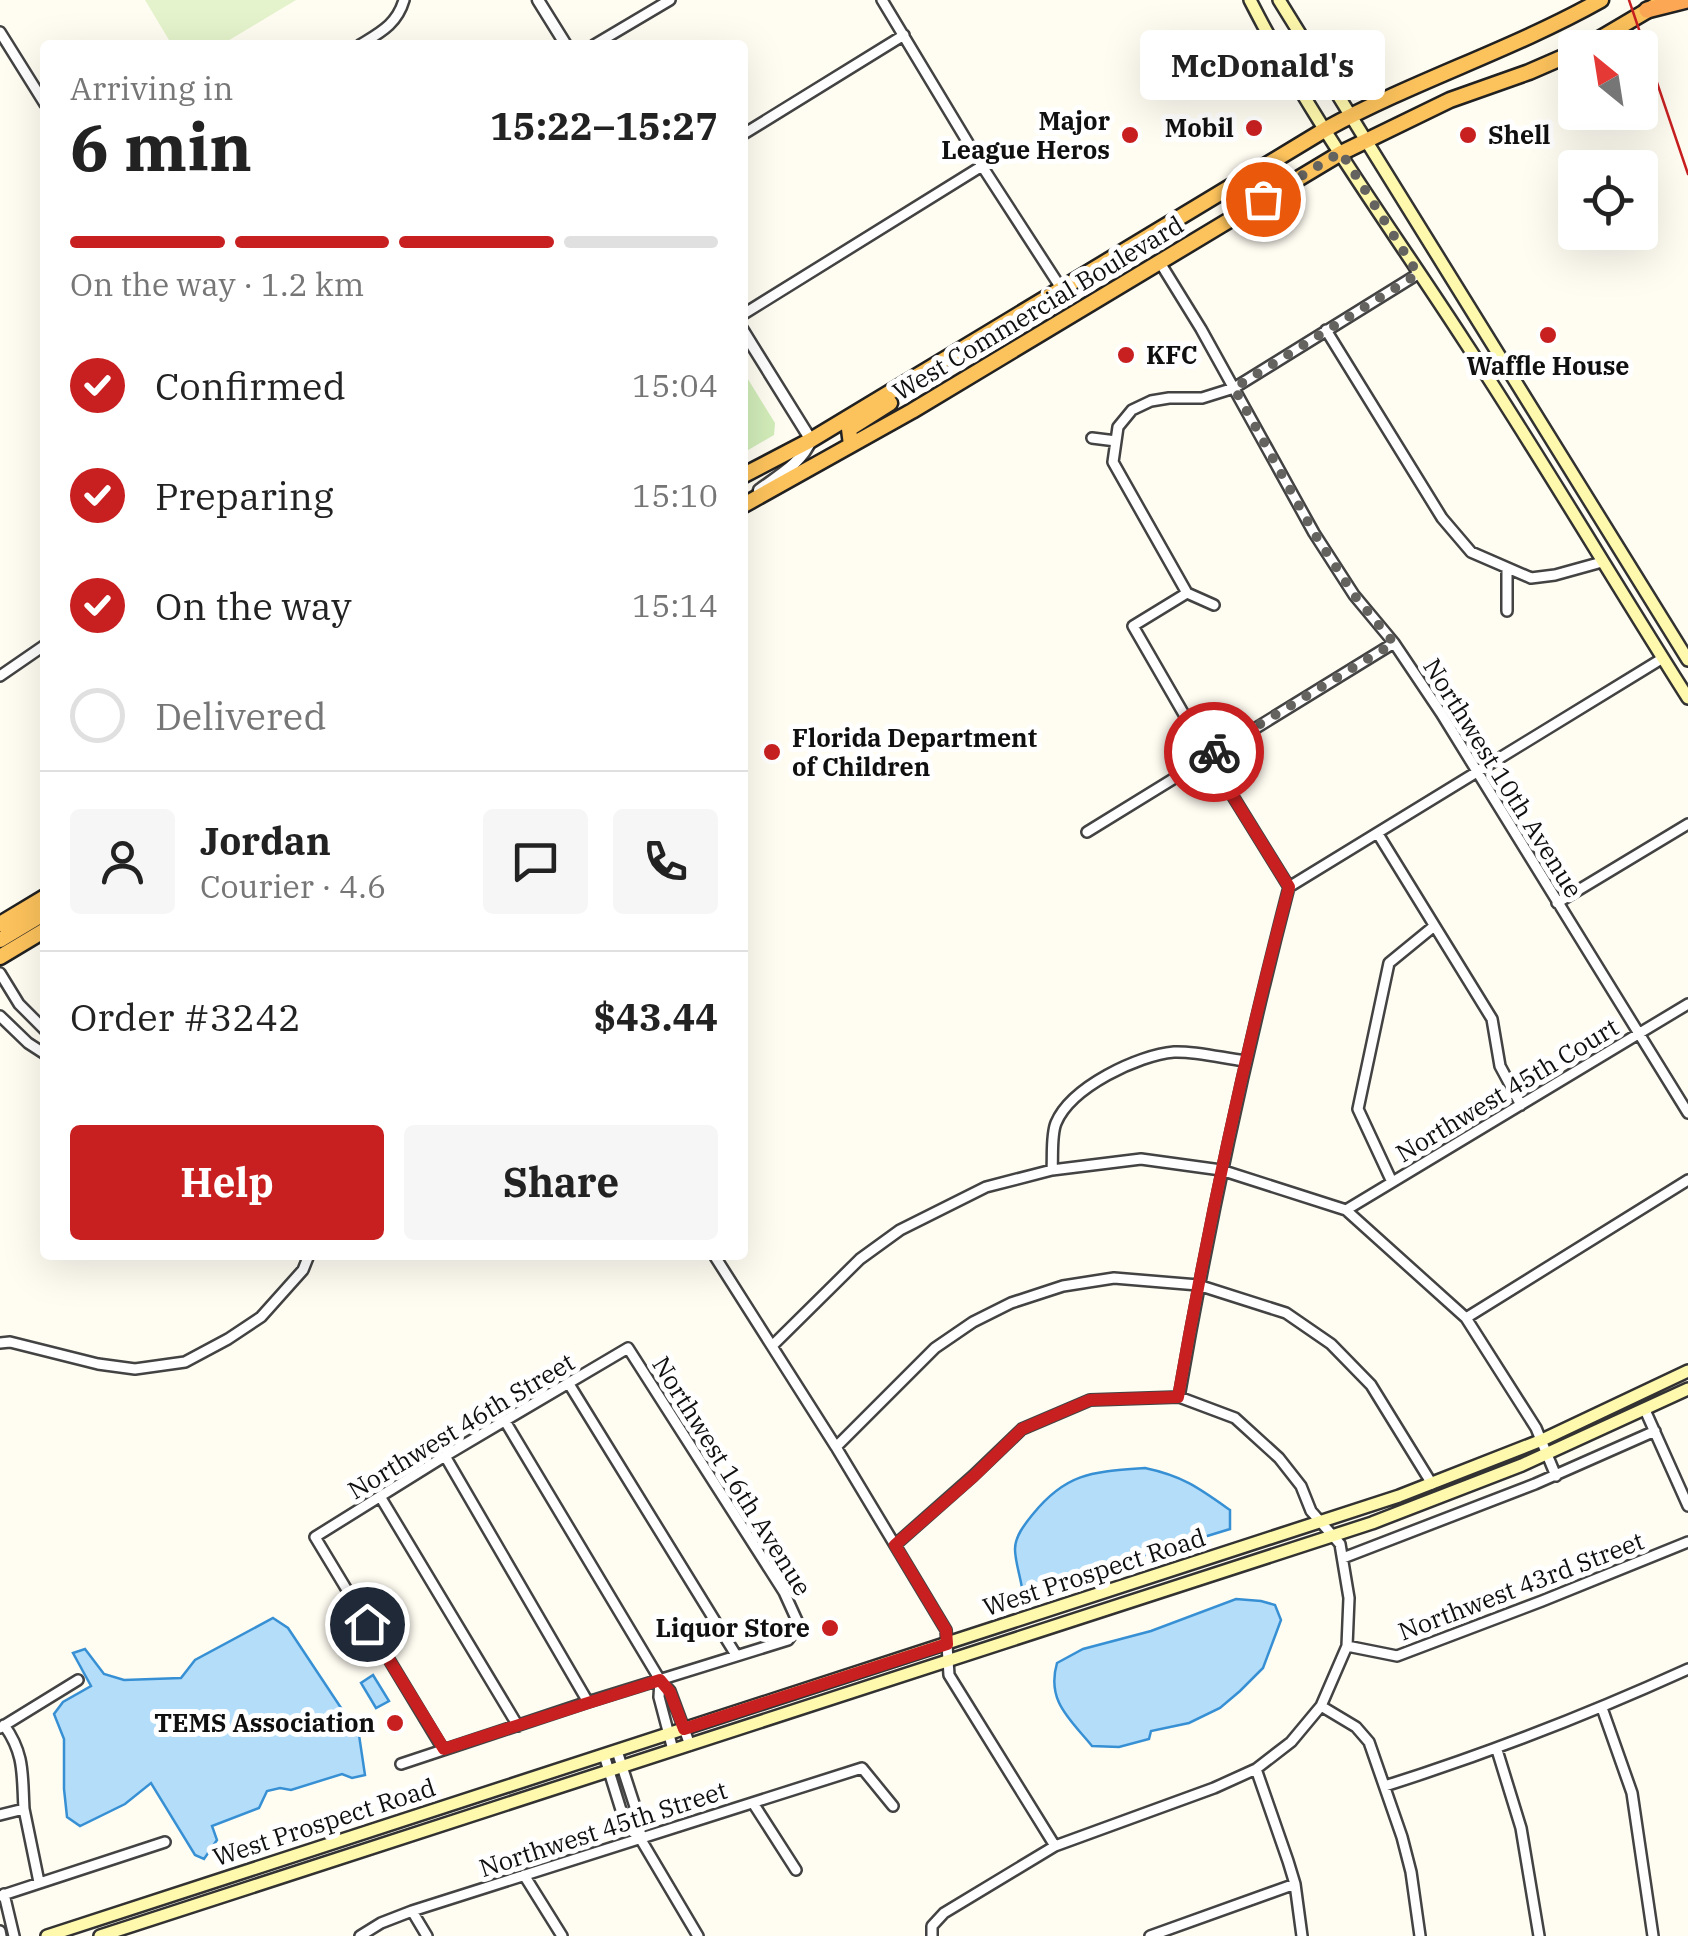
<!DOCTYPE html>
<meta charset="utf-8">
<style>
body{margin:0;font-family:"IBM Plex Serif",serif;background:#f6f6f6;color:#222;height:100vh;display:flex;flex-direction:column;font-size:38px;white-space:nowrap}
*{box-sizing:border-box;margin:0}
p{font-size:32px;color:#767676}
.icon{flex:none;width:55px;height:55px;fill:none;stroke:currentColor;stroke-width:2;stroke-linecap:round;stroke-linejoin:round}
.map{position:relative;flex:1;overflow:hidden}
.panel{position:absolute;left:40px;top:40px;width:708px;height:1220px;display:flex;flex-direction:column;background:#fff;border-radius:10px;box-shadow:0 10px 40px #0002}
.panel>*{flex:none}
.needle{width:65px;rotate:330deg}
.buttons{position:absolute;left:1558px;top:30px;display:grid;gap:20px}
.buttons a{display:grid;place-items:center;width:100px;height:100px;border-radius:10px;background:#fff;box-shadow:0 10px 40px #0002;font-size:50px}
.pin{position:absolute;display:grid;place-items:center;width:85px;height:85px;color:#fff;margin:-42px;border:5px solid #fff;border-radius:50%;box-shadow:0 2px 10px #0007}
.courier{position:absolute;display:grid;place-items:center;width:100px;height:100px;margin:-50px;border:8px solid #c82021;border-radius:50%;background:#fff;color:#222;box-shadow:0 2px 12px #0007}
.bubble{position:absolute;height:70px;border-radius:10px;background:#fff;box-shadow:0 10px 40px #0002;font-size:32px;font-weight:700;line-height:70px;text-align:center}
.head em{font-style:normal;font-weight:700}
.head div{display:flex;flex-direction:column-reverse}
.head{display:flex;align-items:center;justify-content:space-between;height:170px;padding:0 30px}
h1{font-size:65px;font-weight:700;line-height:75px}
.bar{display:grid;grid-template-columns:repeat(4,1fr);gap:15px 10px;align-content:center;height:120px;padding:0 30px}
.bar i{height:12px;border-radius:8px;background:#e0e0e0}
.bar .selected{background:#c82021}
.bar p{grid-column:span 4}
.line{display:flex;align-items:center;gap:25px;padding:0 30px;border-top:2px solid #e0e0e0}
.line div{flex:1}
.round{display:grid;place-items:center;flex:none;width:105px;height:105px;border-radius:10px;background:#f6f6f6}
ol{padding:0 30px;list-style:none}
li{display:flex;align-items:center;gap:30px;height:110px}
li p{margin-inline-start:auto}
li .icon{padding:10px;border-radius:50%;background:#c82021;color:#fff;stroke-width:4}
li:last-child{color:#767676}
li i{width:55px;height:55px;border:5px solid #e0e0e0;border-radius:50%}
.cta{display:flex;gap:20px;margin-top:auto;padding:20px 30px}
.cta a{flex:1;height:115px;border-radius:10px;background:#c82021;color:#fff;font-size:40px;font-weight:700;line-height:115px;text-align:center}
.cta a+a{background:#f6f6f6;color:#222}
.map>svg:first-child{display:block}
.green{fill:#d2ecb9}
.pitch{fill:#e4f3cb}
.water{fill:#b4ddf9;stroke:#3790d4;stroke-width:2.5}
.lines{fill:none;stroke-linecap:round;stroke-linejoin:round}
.minor-casing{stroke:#434343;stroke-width:14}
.tertiary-casing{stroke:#434343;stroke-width:15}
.secondary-casing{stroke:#323232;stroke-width:16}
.trunk-casing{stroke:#212121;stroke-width:19}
.motorway-casing{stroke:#212121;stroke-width:20}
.minor{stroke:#fff;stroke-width:9}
.tertiary{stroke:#fff;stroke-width:10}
.secondary{stroke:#fff9ad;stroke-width:11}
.trunk{stroke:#fcc25c;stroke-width:14}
.motorway{stroke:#fba754;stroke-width:15}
.rail{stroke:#c82021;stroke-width:2.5}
.done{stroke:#64635f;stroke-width:10;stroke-dasharray:0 18}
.route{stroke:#c82021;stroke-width:12}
.poi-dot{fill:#c82021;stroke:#fff;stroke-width:4}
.labels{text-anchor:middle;stroke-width:10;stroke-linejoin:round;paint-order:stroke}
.poi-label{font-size:25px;font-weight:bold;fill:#101010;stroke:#fff;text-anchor:end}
.street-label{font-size:25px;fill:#101010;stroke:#fff}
</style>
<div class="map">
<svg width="1688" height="1936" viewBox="0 0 1688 1936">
<rect width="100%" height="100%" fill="#fffdf2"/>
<!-- green -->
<path class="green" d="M743 371 775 423 774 435 743 453Z"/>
<!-- pitch -->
<path class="pitch" d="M145 0H296L221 45H172Z"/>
<!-- water -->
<path class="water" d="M1145 1468C1183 1476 1199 1488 1230 1510V1529L1044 1586 1022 1588C1020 1575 1015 1561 1015 1549 1015 1536 1025 1524 1033 1514 1067 1472 1093 1472 1145 1468Z
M1236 1599 1261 1601 1275 1605 1281 1620 1263 1668 1240 1691 1220 1708 1189 1723 1151 1731 1149 1739 1119 1747 1092 1746C1070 1719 1046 1701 1057 1663L1083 1649 1151 1631Z
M273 1618 288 1628 359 1735 365 1775 352 1778 342 1774 291 1790 280 1788 267 1791 259 1808 212 1826 217 1840 204 1859 195 1855 151 1783 125 1804 80 1826 67 1817 64 1789V1739L54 1714 63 1702 91 1686 73 1653 85 1649 104 1674 124 1680 181 1678 195 1660Z
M373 1675 389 1701 376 1708 361 1683Z"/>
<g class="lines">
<defs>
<path id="minor" d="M882 0 982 166 1061 288
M0 32 45 104
M360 45C381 32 397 24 404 0
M594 45 670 0
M742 135 904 35
M1159 261 1201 329 1314 533 1354 595 1394 643 1441 713 1688 1113
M742 315 982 166
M1326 330 1442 518 1471 552 1531 578 1555 575 1602 562
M1092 438 1116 441
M1507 568V611
M1187 593 1133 626 1208 756 1289 887
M1214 605 1187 593 1113 462 1118 427 1132 410 1151 401 1169 398H1202L1234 388 1418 274
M0 676 45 645
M1087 832 1394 643
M1378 834 1492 1019 1500 1066 1521 1105
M1289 887 1663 658
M1557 903 1688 824
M0 973 19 1004 45 1030
M0 1016 28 1043 45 1054
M1052 1170C1053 1156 1051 1135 1056 1123 1071 1087 1138 1055 1174 1052 1196 1051 1222 1058 1245 1061
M1392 1182 1358 1109 1389 963 1433 927
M1346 1210 1688 1004
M714 1255 836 1447 946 1630 949 1675 1055 1846
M1466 1318 1688 1180
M0 1343 10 1342 98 1364 135 1369 185 1362 228 1339 261 1317 303 1270 309 1255
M772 1346 860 1259 900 1230 986 1187 1052 1170 1141 1159 1221 1170 1346 1210 1466 1318 1536 1428 1556 1476
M569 1384 736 1655
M1179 1397C1209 1224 1245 1057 1289 887
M1645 1410 1688 1506
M505 1421 660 1680 670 1691 690 1745
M836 1447 935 1348 973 1322 1011 1303 1063 1286 1114 1278 1198 1285 1286 1313 1331 1344 1371 1385 1432 1484
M445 1456 588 1702
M381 1498 518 1726
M895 1545 973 1476 1022 1429 1090 1400 1179 1397 1235 1418 1279 1458 1301 1486 1311 1511 1340 1544 1349 1598 1347 1646
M1343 1558 1535 1484 1655 1431
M660 1680 659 1697 673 1750
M1321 1706 1356 1727 1369 1742 1402 1837 1411 1872 1420 1936
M1602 1708 1632 1793 1653 1936
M0 1728 78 1680
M1497 1750 1521 1828 1539 1936
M617 1751 640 1822V1838
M604 1755 626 1826 640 1838 698 1936
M401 1764 588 1702 788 1640 799 1625 784 1592 628 1348 445 1456 315 1537 443 1749
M1256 1769 1288 1861 1295 1884 1302 1936
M1385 1786C1489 1753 1589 1714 1688 1669
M753 1803 796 1870
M24 1809 39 1882
M0 1815 24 1809C22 1775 25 1754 4 1725
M524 1875 562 1936
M4 1894 14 1936
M0 1896 165 1842
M412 1911 427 1936
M0 1931 1 1936
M360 1936 381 1923 412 1911 862 1768 893 1806
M932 1936V1926L944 1913 1055 1846 1214 1788 1256 1769 1291 1742 1321 1706 1347 1646 1397 1656 1542 1601 1688 1542
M1150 1936 1295 1884"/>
<path id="tertiary" d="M538 0 566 45
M742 329 811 440C802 463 778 476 759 490"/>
<path id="secondary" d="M1250 0C1311 120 1392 229 1465 342 1542 459 1613 580 1688 698
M1279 0 1688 660
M47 1936 1399 1496 1542 1440 1688 1371
M100 1936 1372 1523 1522 1465 1688 1389"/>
<path id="trunk" d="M1584 48 1655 6
M851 445 849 429 890 403
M742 476 811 440 1326 129C1416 80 1512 50 1601 0
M742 506 912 411 1341 153 1450 100 1529 72 1575 52
M0 924 45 897
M0 940 45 913
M0 957 45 930"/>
<path id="motorway" d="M1647 10 1687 0"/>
</defs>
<!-- minor casing -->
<use href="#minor" class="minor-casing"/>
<!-- tertiary casing -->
<use href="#tertiary" class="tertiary-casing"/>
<!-- secondary casing -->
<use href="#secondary" class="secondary-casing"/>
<!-- trunk casing -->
<use href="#trunk" class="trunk-casing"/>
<!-- motorway casing -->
<use href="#motorway" class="motorway-casing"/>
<!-- minor -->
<use href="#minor" class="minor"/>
<!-- tertiary -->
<use href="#tertiary" class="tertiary"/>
<!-- secondary -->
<use href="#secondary" class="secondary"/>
<!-- trunk -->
<use href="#trunk" class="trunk"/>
<!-- motorway -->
<use href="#motorway" class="motorway"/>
<!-- rail -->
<path class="rail" d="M1629 0 1688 174"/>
</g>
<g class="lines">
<!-- done -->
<path class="done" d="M1214 752 1394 643 1354 595 1314 533 1234 388 1418 274 1341 152 1263 199"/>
<!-- route -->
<path class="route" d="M367 1624 444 1749 660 1680 670 1692 684 1729 947 1644 946 1630 895 1545 974 1476 1022 1429 1090 1400 1178 1397C1208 1225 1244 1055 1289 887L1208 756 1214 752"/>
</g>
<!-- markers -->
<g class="poi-dot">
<circle cx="1254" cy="128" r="10"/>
<circle cx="1130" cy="135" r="10"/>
<circle cx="1468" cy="135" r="10"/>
<circle cx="1548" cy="335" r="10"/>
<circle cx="1126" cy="355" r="10"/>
<circle cx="772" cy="752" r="10"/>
<circle cx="830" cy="1628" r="10"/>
<circle cx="395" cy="1723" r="10"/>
</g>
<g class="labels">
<!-- poi labels -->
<g class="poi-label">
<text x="1110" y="130">Major<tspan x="1110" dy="29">League Heros</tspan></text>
<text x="1234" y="137">Mobil</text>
<text x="1488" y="144" text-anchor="start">Shell</text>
<text x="1146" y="364" text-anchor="start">KFC</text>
<text x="1548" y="375" text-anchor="middle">Waffle House</text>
<text x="792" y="747" text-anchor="start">Florida Department<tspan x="792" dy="29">of Children</tspan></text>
<text x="810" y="1637">Liquor Store</text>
<text x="375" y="1732">TEMS Association</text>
</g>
<!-- street labels -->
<g class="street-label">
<text transform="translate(1038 308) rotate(-31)" y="9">West Commercial Boulevard</text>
<text transform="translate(1503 778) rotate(58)" y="9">Northwest 10th Avenue</text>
<text transform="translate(1507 1090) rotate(-31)" y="9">Northwest 45th Court</text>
<text transform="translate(461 1426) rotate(-31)" y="9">Northwest 46th Street</text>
<text transform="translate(732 1476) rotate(58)" y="9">Northwest 16th Avenue</text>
<text transform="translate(1094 1572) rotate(-18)" y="9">West Prospect Road</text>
<text transform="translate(1521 1586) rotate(-21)" y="9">Northwest 43rd Street</text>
<text transform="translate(324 1822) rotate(-18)" y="9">West Prospect Road</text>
<text transform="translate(603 1829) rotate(-18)" y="9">Northwest 45th Street</text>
</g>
</g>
</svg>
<div class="buttons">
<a><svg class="needle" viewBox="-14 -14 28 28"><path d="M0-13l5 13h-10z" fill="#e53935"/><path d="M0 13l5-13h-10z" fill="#767676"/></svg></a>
<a><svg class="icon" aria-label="locate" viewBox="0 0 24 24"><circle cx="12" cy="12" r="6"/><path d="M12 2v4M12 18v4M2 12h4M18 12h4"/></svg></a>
</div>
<div class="pin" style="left:1263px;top:199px;background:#ea580c"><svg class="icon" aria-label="bag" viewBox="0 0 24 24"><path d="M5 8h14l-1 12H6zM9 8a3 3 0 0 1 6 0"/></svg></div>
<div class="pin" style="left:367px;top:1624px;background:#1f2937"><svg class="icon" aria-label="home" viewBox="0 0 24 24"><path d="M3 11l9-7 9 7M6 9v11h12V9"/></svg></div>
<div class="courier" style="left:1214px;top:752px"><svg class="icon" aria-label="bike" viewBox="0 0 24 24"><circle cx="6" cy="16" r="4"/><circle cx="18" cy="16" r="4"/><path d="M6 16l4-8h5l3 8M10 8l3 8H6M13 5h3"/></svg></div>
<div class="bubble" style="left:1140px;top:30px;width:245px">McDonald's</div>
<section class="panel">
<div class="head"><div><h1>6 min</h1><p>Arriving in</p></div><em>15:22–15:27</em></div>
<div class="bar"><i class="selected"></i><i class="selected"></i><i class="selected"></i><i></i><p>On the way · 1.2 km</p></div>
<ol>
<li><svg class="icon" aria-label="check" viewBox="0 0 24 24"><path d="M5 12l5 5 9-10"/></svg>Confirmed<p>15:04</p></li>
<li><svg class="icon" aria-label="check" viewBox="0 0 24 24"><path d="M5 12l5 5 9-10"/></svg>Preparing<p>15:10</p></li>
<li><svg class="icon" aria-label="check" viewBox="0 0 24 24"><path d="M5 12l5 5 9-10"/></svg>On the way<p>15:14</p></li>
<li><i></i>Delivered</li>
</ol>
<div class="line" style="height:180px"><a class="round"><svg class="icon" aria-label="person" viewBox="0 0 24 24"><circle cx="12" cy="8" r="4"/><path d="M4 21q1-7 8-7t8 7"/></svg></a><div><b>Jordan</b><p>Courier · 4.6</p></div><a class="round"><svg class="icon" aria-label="chat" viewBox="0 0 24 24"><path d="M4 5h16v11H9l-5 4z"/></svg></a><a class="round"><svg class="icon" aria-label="phone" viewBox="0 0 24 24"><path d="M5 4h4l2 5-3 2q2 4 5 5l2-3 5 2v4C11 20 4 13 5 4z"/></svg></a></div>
<div class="line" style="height:130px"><div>Order #3242</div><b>$43.44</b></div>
<div class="cta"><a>Help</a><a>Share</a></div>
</section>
</div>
